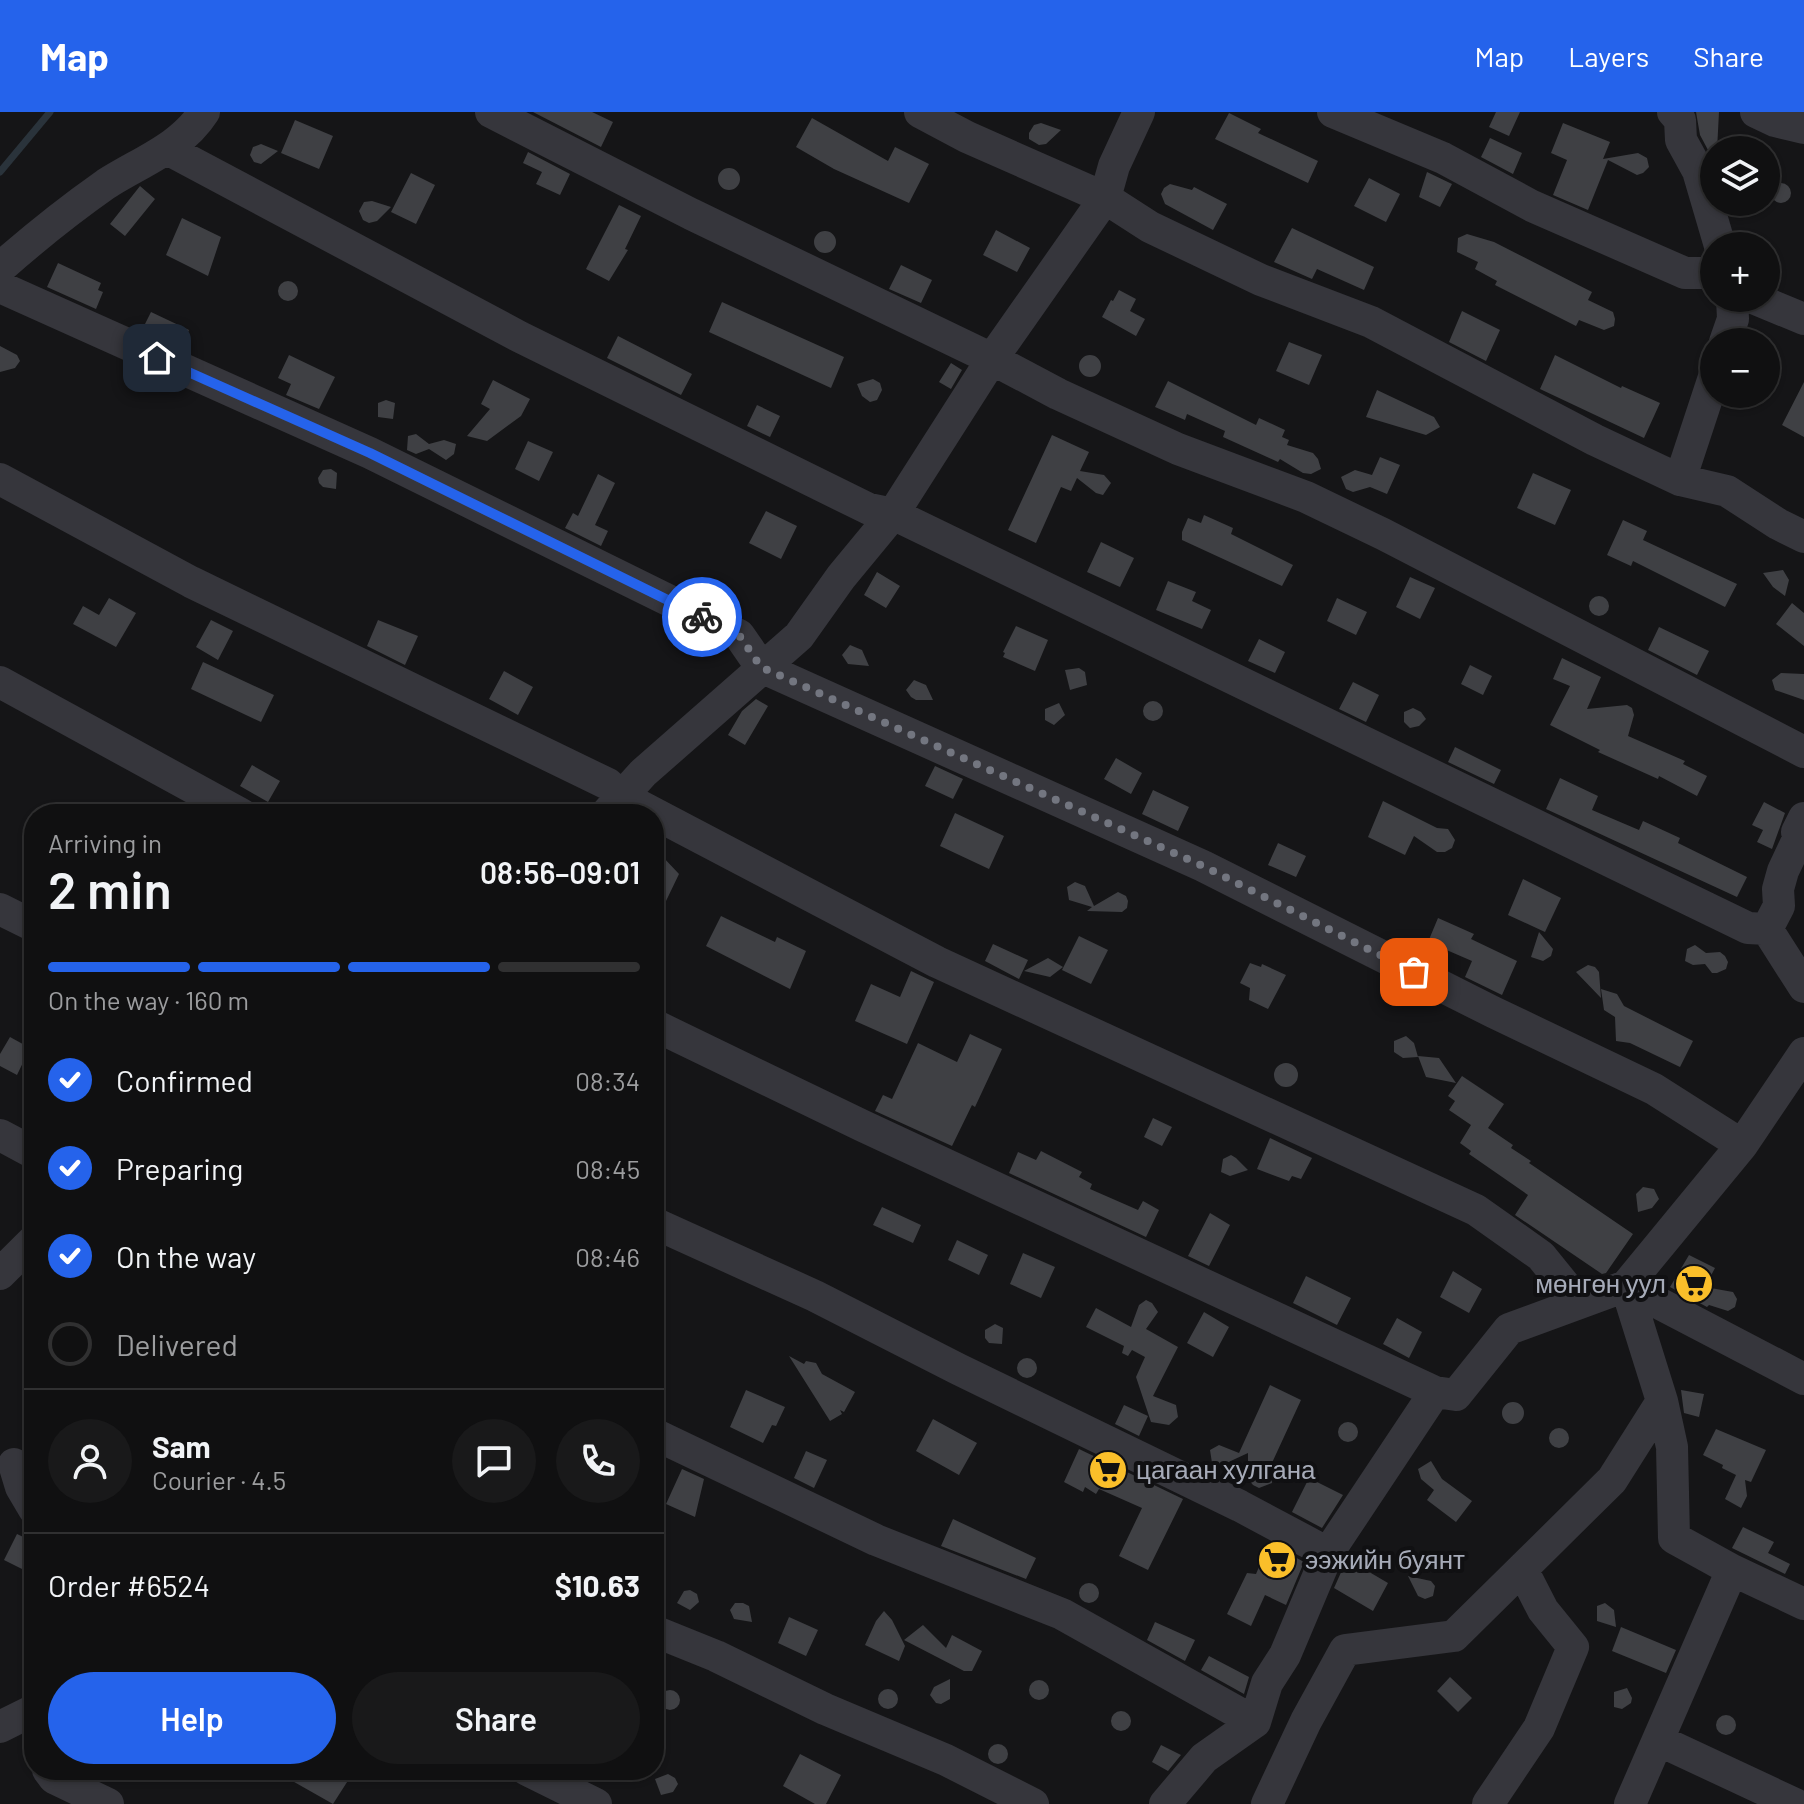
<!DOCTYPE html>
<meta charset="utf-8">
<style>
body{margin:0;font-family:Barlow,sans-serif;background:#19191a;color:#f1f3f6;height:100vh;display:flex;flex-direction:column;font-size:30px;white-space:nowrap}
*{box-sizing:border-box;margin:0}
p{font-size:26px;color:#9c9d9f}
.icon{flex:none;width:44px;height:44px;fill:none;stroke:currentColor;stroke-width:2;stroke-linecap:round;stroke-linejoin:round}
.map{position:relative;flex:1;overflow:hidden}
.sheet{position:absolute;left:24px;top:692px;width:640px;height:976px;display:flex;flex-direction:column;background:#101011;border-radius:32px;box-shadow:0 2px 6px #0004,0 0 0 2px #303031}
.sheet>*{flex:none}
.tools{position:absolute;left:1700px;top:24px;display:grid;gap:16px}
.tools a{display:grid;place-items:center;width:80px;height:80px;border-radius:50%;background:#101011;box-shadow:0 2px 6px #0004,0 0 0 2px #303031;font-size:40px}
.pin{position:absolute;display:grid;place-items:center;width:68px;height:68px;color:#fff;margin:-34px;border-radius:16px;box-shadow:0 4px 12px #0006}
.courier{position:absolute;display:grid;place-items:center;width:80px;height:80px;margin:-40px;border:6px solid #2563eb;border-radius:50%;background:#fff;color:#222;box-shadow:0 2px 10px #0007}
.overview em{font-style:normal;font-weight:600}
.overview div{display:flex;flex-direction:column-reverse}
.overview{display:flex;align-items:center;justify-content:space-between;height:136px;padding:0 24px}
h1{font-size:52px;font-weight:600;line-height:60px}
.bar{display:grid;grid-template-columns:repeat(4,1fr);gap:12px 8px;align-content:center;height:96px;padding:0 24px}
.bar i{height:10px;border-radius:6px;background:#303031}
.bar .active{background:#2563eb}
.bar p{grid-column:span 4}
.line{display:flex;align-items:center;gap:20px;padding:0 24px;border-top:2px solid #303031}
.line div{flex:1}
.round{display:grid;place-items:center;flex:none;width:84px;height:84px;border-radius:42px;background:#19191a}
ol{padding:0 24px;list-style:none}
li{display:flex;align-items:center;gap:24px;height:88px}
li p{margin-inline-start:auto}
li .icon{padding:8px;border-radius:50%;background:#2563eb;color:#fff;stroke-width:4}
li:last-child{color:#9c9d9f}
li i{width:44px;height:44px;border:4px solid #303031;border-radius:50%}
.action{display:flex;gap:16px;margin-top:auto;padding:16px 24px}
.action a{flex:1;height:92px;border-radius:48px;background:#2563eb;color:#fff;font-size:32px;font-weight:600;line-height:92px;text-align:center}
.action a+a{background:#19191a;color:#f1f3f6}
header{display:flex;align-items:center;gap:48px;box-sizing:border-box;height:112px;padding:0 40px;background:#2563eb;color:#fff}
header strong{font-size:38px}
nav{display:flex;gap:44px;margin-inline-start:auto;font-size:28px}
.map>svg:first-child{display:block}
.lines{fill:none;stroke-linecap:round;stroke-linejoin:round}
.stream{stroke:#2a333b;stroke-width:7}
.building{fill:#3f4044}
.minor{stroke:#36363c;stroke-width:32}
.done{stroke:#737680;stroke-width:8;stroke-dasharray:0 14.4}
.route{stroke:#2563eb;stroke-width:10}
.labels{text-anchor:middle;stroke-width:8;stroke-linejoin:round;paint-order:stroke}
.poi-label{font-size:26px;fill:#a6abb8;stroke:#101012;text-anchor:start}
</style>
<header>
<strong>Map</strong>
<nav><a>Map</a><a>Layers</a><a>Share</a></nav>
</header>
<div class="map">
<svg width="1804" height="1692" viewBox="0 0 1804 1692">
<rect width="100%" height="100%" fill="#151517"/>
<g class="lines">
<!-- stream -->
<path class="stream" d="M0 60 50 0"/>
</g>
<!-- building -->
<path class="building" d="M533 0H592L613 10 601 35Z
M1496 0H1520L1509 24 1489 15Z
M1696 0H1719L1717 38H1708L1700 23Z
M1229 1 1261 17 1258 21 1318 49 1308 71 1215 27Z
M812 6 888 49 895 35 929 52 909 91 834 57 796 35Z
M295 8 333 24 319 57 281 41Z
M1041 11 1061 18 1046 32 1039 33 1029 27V21L1034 13Z
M1563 11 1610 30 1603 47 1638 41 1647 46 1649 55 1643 61 1637 63 1608 48 1588 98 1553 83 1567 48 1551 41Z
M1490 26 1522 41 1513 62 1481 45Z
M261 32 278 39 261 52 254 50 250 43 253 35Z
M528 40 570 62 560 83 536 72 542 60 523 51Z
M718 67a11 11 0 1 1 22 0a11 11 0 1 1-22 0Z
M1427 60 1452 72 1440 95 1419 85Z
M411 61 435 73 416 112 391 100Z
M1369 66 1400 82 1386 110 1354 94Z
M1771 81a10 10 0 1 1 20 0a10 10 0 1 1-20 0Z
M1170 72 1192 78 1194 75 1227 92 1213 118 1165 92 1161 82 1164 76Z
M140 74 155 87 125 124 110 112Z
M372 89 391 95 377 109 369 111 363 108 359 99 364 90Z
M619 93 641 104 625 137 628 138 609 169 586 157Z
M182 106 221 125 208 164 166 143Z
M1292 116 1374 155 1364 178 1317 157 1312 167 1274 150Z
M996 118 1030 136 1017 160 983 143Z
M814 130a11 11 0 1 1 22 0a11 11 0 1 1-22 0Z
M1467 122 1494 130 1592 180 1588 188 1613 200 1615 207 1614 214 1604 218 1579 208 1576 214 1495 173 1497 169 1475 157 1478 150 1457 140 1458 126Z
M58 151 101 171 98 178 103 180 96 197 47 175Z
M901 153 932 168 921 191 889 177Z
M278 179a10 10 0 1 1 20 0a10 10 0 1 1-20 0Z
M1119 178 1136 187 1130 199 1145 207 1136 224 1102 205 1111 188 1113 189Z
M722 190 844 245 831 276 709 220Z
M1462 199 1500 218 1486 249 1449 230Z
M151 200 189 218 181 235 142 218Z
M618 224 692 262 681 283 607 246Z
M1289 230 1322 243 1309 273 1276 259Z
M0 234 17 243 20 249 15 256 0 260Z
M1079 254a11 11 0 1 1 22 0a11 11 0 1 1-22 0Z
M289 243 335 265 319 297 286 283 291 272 278 266Z
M1555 243 1621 276 1622 274 1660 291 1644 326 1540 277Z
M951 251 962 258 951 277 939 270Z
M873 267 880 271 882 278 877 288 870 290 862 284 857 272Z
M493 268 530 287 521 304 487 329 467 324 490 297 481 292Z
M1168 269 1256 313 1259 306 1285 318 1282 325 1289 328 1287 333 1313 341 1318 347 1321 357 1311 362 1303 361 1280 347 1278 350 1223 325 1225 319 1187 302 1185 308 1155 295Z
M1804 270V325L1782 313Z
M1377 278 1434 305 1440 315 1426 323 1366 305Z
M386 288 395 291 393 307 378 305V291Z
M757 293 780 304 770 325 747 314Z
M416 322 429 332 444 328 456 332 454 342 446 348 429 337 416 342 407 338 408 324Z
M1052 323 1089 340 1080 359 1104 363 1111 371 1103 383 1096 381 1077 366 1071 379 1061 375 1036 431 1008 418Z
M528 329 553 340 539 369 515 357Z
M1380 345 1400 353 1387 382 1370 375 1353 380 1346 377 1341 365 1355 358 1372 363Z
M331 357 337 361 336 377 323 375 319 371 318 366 323 358Z
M1533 361 1571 378 1555 413 1517 396Z
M598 362 615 371 595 413 608 419 601 434 565 416 573 401 578 404Z
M766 399 797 414 781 447 749 431Z
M1204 403 1233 416 1231 422 1293 453 1282 474 1182 428V420L1188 406 1201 411Z
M1623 408 1647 419 1643 428 1737 472 1725 495 1633 449 1631 454 1607 443Z
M1101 430 1134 446 1120 475 1087 460Z
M1783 458 1789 468 1785 484 1773 475 1763 461Z
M877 460 900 474 886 496 864 483Z
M1410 465 1435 476 1420 507 1396 495Z
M1168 469 1196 480 1192 489 1211 498 1202 517 1156 498Z
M1589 494a10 10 0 1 1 20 0a10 10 0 1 1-20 0Z
M109 486 136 501 116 535 73 512 83 494 99 503Z
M1337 486 1367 500 1356 523 1327 509Z
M1792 491 1804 501V534L1776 512Z
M211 508 233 519 218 548 196 535Z
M378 508 418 524 405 553 367 534Z
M1016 514 1048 528 1035 559 1003 545 1005 541 1003 540Z
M1659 515 1709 539 1697 563 1648 538Z
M1259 527 1285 540 1275 561 1248 549Z
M850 533 862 538 869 554 848 552 842 543Z
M1562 546 1601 565 1587 597 1627 593 1632 596 1634 603 1628 624 1685 649 1683 652 1707 664 1697 684 1659 664 1658 667 1598 640 1600 638 1550 613 1570 574 1553 567Z
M203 550 274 583 261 610 191 577Z
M1470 553 1492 564 1483 583 1461 572Z
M1079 556 1085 560 1087 573 1070 578 1065 558Z
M504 559 533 575 518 603 489 587Z
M1781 561 1804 562V588L1775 578 1772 568Z
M914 568 926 573 933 588H916L911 585 906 578Z
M1353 570 1379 583 1366 610 1339 597Z
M756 587 768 594 745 633 728 623 742 599Z
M1143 599a10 10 0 1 1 20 0a10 10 0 1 1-20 0Z
M1059 591 1065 603 1054 613 1045 608V597Z
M1413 596 1421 600 1426 607 1419 614 1410 616 1404 610V600Z
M1455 635 1501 658 1494 672 1448 650Z
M1116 646 1142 661 1131 682 1104 667Z
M252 653 280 669 268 690 240 674Z
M935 654 963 667 953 687 925 674Z
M1560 666 1598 684 1592 698 1639 718 1643 709 1680 726 1678 731 1747 765 1737 785 1546 697Z
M1153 678 1189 695 1178 719 1142 702Z
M1383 689 1437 716 1448 717 1455 728 1452 736 1445 740H1437L1414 724 1405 743 1368 725Z
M1764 690 1785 701 1772 737 1757 730 1763 718 1752 713Z
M955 701 1004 724 989 757 940 734Z
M1278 731 1306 744 1296 765 1268 753Z
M662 744 679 762 654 814V761Z
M1523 767 1561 786 1545 820 1508 803Z
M1075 770 1085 774 1094 794 1118 780 1126 784 1128 789 1127 796 1122 800 1087 799 1092 795 1069 788 1067 775Z
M721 804 775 830 777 825 806 839 790 877 706 834Z
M1438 806 1474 822 1471 827 1517 849 1502 883 1465 865 1472 849 1428 830Z
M1539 820 1553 837 1551 844 1543 849 1531 845Z
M1079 824 1108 838 1091 872 1062 858Z
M993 832 1028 848 1019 867 985 849Z
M1695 833 1706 841 1720 840 1725 844 1728 850 1726 857 1717 861H1712L1705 852 1693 853 1685 849 1687 837Z
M1048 846 1063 855 1050 865 1024 859Z
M1250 851 1261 855 1262 852 1286 863 1268 897 1249 888 1250 876 1240 871Z
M1588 853 1595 855 1599 860 1601 886 1576 860Z
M911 859 934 870 907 932 855 909 871 872 900 885Z
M1601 877 1617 882 1624 894 1693 929 1680 955 1630 931 1616 929 1615 905 1604 898Z
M970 922 1002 937 975 995 972 993 952 1034 875 999 883 983 892 987 918 931 957 950Z
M1406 924 1414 931 1418 945 1403 946 1394 940V929Z
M10 925 30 936 17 963 0 954V942Z
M1418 944 1439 946 1456 971 1426 965Z
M1274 963a12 12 0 1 1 24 0a12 12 0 1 1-24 0Z
M1462 964 1504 992 1488 1016 1513 1033 1511 1036 1531 1049 1529 1051 1633 1122 1606 1161 1602 1162 1515 1103 1528 1083 1469 1042 1471 1039 1460 1031 1471 1013 1449 998 1455 989 1448 984Z
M1153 1006 1172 1015 1162 1034 1144 1025Z
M1270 1026 1312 1046 1301 1067 1292 1064 1289 1069 1257 1057Z
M1041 1039 1082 1060 1079 1065 1092 1072 1090 1077 1138 1098 1143 1089 1159 1098 1146 1125 1009 1061 1018 1040 1036 1048Z
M1231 1043 1236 1046 1248 1058 1230 1064 1221 1060 1223 1047Z
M1643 1075 1654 1077 1659 1087 1652 1096 1638 1100 1636 1082Z
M882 1095 921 1113 913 1131 873 1113Z
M1210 1101 1230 1113 1209 1154 1188 1144Z
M957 1128 988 1143 979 1163 948 1148Z
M1023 1141 1055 1155 1041 1186 1010 1172Z
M1689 1143 1715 1156 1705 1175 1733 1180 1737 1187 1735 1195 1728 1199 1709 1193 1707 1195 1670 1175Z
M1453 1159 1482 1177 1469 1201 1440 1185Z
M1306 1164 1351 1186 1337 1213 1293 1191Z
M1146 1188 1152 1191 1158 1200 1146 1217 1178 1235 1153 1284 1176 1293 1178 1305 1169 1313 1151 1310 1136 1265 1145 1245 1132 1238 1128 1244 1122 1241 1124 1234 1086 1215 1096 1196 1131 1215 1139 1193Z
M1204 1200 1229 1215 1213 1245 1187 1231Z
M1397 1206 1422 1220 1409 1246 1383 1232Z
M995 1212 1003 1216 1002 1232 989 1231 985 1226V1218Z
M789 1244 804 1252 806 1249 816 1251 822 1262 855 1280 844 1300 840 1298 842 1302 830 1309Z
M1017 1256a10 10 0 1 1 20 0a10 10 0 1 1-20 0Z
M1270 1273 1301 1288 1271 1353 1272 1371 1259 1376 1253 1373 1248 1367V1341L1220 1354 1212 1351 1210 1338 1219 1333 1239 1341Z
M746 1278 785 1295 776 1314 772 1313 763 1331 730 1315Z
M1681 1278 1704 1282 1699 1305 1684 1301Z
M1502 1301a11 11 0 1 1 22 0a11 11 0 1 1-22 0Z
M1124 1293 1148 1304 1139 1324 1115 1312Z
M933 1307 977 1331 959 1363 916 1339Z
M1338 1320a10 10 0 1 1 20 0a10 10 0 1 1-20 0Z
M1549 1326a10 10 0 1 1 20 0a10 10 0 1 1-20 0Z
M1716 1317 1766 1338 1751 1370 1745 1368 1747 1384 1741 1396 1725 1387 1736 1363 1722 1356 1723 1353 1703 1343Z
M1079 1337 1183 1387 1148 1458 1119 1444 1142 1396 1099 1377 1096 1382 1085 1375 1083 1380 1064 1370Z
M806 1339 827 1348 814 1376 794 1366Z
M1431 1349 1442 1367 1472 1389 1456 1410 1427 1388 1434 1378 1421 1367 1418 1357Z
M682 1357 704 1367 695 1405 666 1392Z
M1309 1366 1343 1383 1322 1416 1292 1400Z
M953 1407 1036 1446 1026 1467 941 1434Z
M1743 1415 1774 1430 1768 1441 1790 1452 1785 1462 1732 1436Z
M17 1422 34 1430V1463L4 1448Z
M1269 1431 1304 1450 1286 1493 1265 1483 1251 1514 1227 1502 1247 1461 1256 1462Z
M1347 1447 1388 1471 1373 1499 1334 1476Z
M1408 1464 1431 1469 1435 1474 1433 1484 1425 1487 1418 1484Z
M1079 1481a10 10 0 1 1 20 0a10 10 0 1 1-20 0Z
M690 1478 697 1482 699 1490 690 1498 677 1491 684 1479Z
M735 1491H743L749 1494 752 1510 734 1507 730 1498Z
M1605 1491 1614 1498 1616 1515 1597 1509V1494Z
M884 1499 892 1508 905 1534 899 1549 865 1533 876 1509Z
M789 1505 818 1518 806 1544 778 1531Z
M1155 1510 1195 1528 1185 1549 1147 1528Z
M923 1513 946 1536 952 1523 982 1539 972 1559H964L904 1528Z
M1621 1515 1676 1538 1666 1561 1612 1539Z
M1209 1544 1249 1565 1244 1582 1201 1558Z
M1450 1565 1472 1586 1458 1600 1437 1579Z
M950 1567V1587L941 1592 936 1591 930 1583 934 1575Z
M1029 1578a10 10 0 1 1 20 0a10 10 0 1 1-20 0Z
M1627 1576 1632 1586 1631 1591 1622 1597 1614 1595V1580Z
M878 1587a10 10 0 1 1 20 0a10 10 0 1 1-20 0Z
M660 1588a10 10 0 1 1 20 0a10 10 0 1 1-20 0Z
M1111 1609a10 10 0 1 1 20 0a10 10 0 1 1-20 0Z
M1716 1613a10 10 0 1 1 20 0a10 10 0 1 1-20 0Z
M988 1642a10 10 0 1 1 20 0a10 10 0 1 1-20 0Z
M1161 1633 1181 1643 1168 1659 1152 1650Z
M800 1642 841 1663 826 1692H815L783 1674Z
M273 1658H332L349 1667 333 1692Z
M668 1662 675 1666 678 1672 673 1680 661 1683 655 1667Z"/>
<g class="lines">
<!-- minor -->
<path class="minor" d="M491 0 691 102 992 247 1058 282 1178 337 1306 385 1383 422 1804 640
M920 0 967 25 1105 86 1150 115 1261 168 1371 210 1595 328 1680 368 1727 379 1778 412 1804 425
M1333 0 1443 46 1532 94 1685 161H1714
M1673 0 1680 8 1681 28 1698 59 1720 134
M1756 0 1775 9 1804 16
M167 37 520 225 869 397 893 402 1748 816 1767 817
M0 156C34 126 69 98 106 72 140 50 181 36 204 0
M0 175 370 341 739 523 761 555 1203 754 1493 900 1654 977 1742 1033
M1753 186 1804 207
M1725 230 1733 207 1732 186
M0 367 191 470 608 672 621 684 937 850 1476 1098 1541 1144 1579 1191
M1680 368 1714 265
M0 570 241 702
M606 702 643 661 799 524 841 465 893 402 992 247 1105 86 1114 54 1139 0
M0 797 34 814
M1767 817 1779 794 1778 777 1783 759 1799 725 1797 720 1804 706
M1767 817 1804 875
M654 913 863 1014 1435 1280
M0 1023 34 1041
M654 1111 815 1184 958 1257 1240 1394 1328 1441
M0 1162 34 1128
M654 1322 876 1428 1062 1502 1255 1610
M14 1352 21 1375 34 1397
M1732 1458 1804 1492
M654 1519 716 1544 825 1597 946 1648 1033 1692
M0 1615 34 1598
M1658 1628 1795 1692
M48 1658 54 1666 108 1692
M527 1658 596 1692
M1165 1692 1204 1646 1255 1610 1267 1571 1285 1543 1328 1441 1435 1280 1456 1283 1509 1217 1626 1174 1804 1267
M1267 1692 1306 1609 1345 1538 1454 1524 1522 1457
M1488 1692 1539 1616 1573 1535 1543 1498 1522 1457 1612 1368 1662 1289
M1630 1692 1732 1458 1674 1426 1672 1335 1662 1289 1626 1174 1742 1033 1804 941"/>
</g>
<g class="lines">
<!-- done -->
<path class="done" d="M702 505 739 523 761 555 1203 754 1414 860"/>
<!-- route -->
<path class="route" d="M157 246 370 341 702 505"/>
</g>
<!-- icons -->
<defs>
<symbol id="supermarket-disc" viewBox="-11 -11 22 22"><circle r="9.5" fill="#fabf2a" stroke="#101012"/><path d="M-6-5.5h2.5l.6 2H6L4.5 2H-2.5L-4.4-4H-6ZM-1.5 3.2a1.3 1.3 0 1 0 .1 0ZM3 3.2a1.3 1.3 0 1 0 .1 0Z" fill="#111"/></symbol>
</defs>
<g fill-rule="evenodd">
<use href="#supermarket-disc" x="1672" y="1150" width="44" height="44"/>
<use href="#supermarket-disc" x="1086" y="1336" width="44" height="44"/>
<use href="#supermarket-disc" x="1255" y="1426" width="44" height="44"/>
</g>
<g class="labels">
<!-- poi labels -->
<g class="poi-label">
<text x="1666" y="1181" text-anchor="end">мөнгөн уул</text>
<text x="1136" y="1367">цагаан хулгана</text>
<text x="1305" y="1457">ээжийн буянт</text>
</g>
</g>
</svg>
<div class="tools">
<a><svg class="icon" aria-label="layers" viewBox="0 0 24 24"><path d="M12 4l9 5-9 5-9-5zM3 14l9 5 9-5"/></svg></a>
<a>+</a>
<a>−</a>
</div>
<div class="pin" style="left:1414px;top:860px;background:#ea580c"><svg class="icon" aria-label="bag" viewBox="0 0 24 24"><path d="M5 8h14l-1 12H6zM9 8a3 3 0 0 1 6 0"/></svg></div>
<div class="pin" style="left:157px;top:246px;background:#1f2937"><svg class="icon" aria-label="home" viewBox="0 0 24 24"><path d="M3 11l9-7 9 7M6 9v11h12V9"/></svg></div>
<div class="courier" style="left:702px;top:505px"><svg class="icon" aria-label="bike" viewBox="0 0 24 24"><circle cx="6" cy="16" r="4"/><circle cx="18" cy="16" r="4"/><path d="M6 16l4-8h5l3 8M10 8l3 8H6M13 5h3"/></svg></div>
<section class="sheet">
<div class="overview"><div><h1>2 min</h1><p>Arriving in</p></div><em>08:56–09:01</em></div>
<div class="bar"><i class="active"></i><i class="active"></i><i class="active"></i><i></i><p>On the way · 160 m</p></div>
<ol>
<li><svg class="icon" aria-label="check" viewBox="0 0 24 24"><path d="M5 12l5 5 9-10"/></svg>Confirmed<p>08:34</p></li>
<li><svg class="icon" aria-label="check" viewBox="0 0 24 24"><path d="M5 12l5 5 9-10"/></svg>Preparing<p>08:45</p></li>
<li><svg class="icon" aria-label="check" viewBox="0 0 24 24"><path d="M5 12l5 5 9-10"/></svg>On the way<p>08:46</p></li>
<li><i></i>Delivered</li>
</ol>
<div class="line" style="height:144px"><a class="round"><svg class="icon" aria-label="person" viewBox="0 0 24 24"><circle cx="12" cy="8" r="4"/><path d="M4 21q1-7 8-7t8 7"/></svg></a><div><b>Sam</b><p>Courier · 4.5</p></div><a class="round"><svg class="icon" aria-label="chat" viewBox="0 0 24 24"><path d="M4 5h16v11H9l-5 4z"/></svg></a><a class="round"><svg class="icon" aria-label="phone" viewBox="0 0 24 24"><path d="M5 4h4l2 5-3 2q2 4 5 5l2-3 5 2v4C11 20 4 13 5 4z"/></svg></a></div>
<div class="line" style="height:104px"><div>Order #6524</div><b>$10.63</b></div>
<div class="action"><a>Help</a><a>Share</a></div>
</section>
</div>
